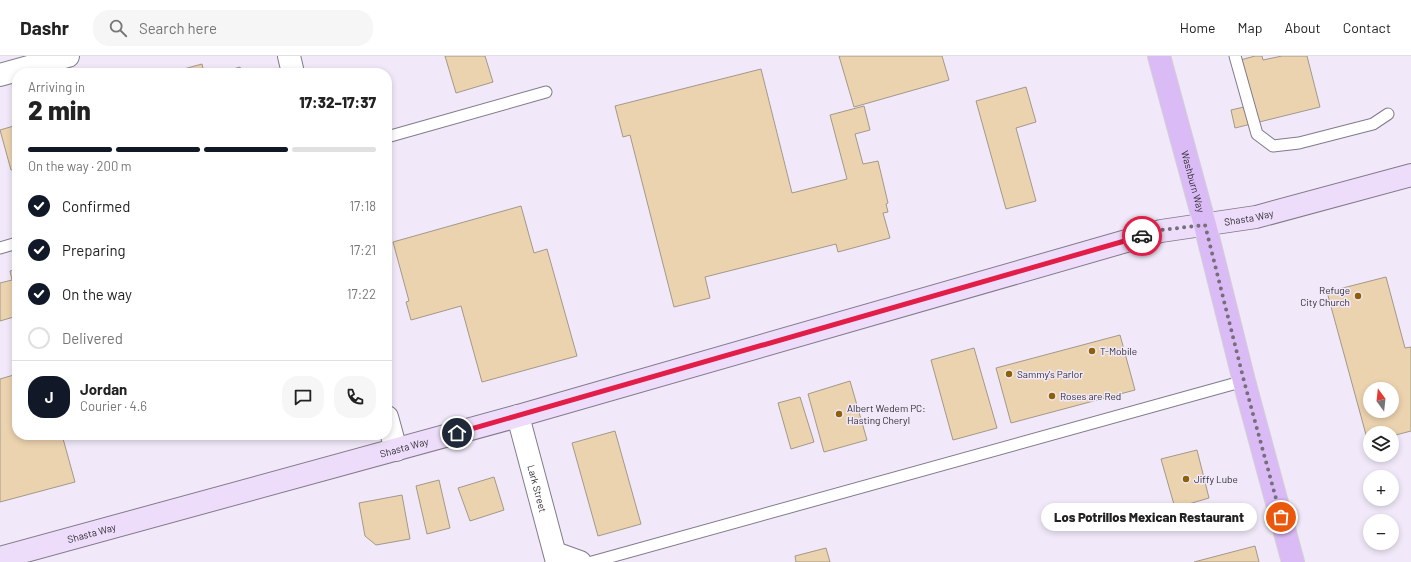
<!DOCTYPE html>
<meta charset="utf-8">
<style>
body{margin:0;font-family:Barlow,sans-serif;background:#f6f6f6;color:#222;height:100vh;display:flex;flex-direction:column;font-size:15px;white-space:nowrap}
*{box-sizing:border-box;margin:0}
p{font-size:13px;color:#767676}
.icon{flex:none;width:22px;height:22px;fill:none;stroke:currentColor;stroke-width:2;stroke-linecap:round;stroke-linejoin:round}
.map{position:relative;flex:1;overflow:hidden}
.sheet{position:absolute;left:12px;top:12px;width:380px;height:372px;display:flex;flex-direction:column;background:#fff;border-radius:16px;box-shadow:0 2px 6px #0003}
.sheet>*{flex:none}
.needle{width:26px;rotate:345deg}
.tools{position:absolute;left:1363px;top:326px;display:grid;gap:8px}
.tools a{display:grid;place-items:center;width:36px;height:36px;border-radius:50%;background:#fff;box-shadow:0 2px 6px #0003;font-size:20px}
.pin{position:absolute;display:grid;place-items:center;width:34px;height:34px;color:#fff;margin:-17px;border:2px solid #fff;border-radius:50%;box-shadow:0 1px 4px #0007}
.courier{position:absolute;display:grid;place-items:center;width:40px;height:40px;margin:-20px;border:3px solid #e11d48;border-radius:50%;background:#fff;color:#222;box-shadow:0 1px 5px #0007}
.bubble{position:absolute;height:28px;border-radius:14px;background:#fff;box-shadow:0 2px 6px #0003;font-size:13px;font-weight:800;line-height:28px;text-align:center}
.head em{font-style:normal;font-weight:800}
.head div{display:flex;flex-direction:column-reverse}
.head{display:flex;align-items:center;justify-content:space-between;height:68px;padding:0 16px}
h1{font-size:26px;font-weight:800;line-height:30px}
.bar{display:grid;grid-template-columns:repeat(4,1fr);gap:6px 4px;align-content:center;height:48px;padding:0 16px}
.bar i{height:5px;border-radius:3px;background:#e0e0e0}
.bar .on{background:#111827}
.bar p{grid-column:span 4}
.line{display:flex;align-items:center;gap:10px;padding:0 16px;border-top:1px solid #e0e0e0}
.line div{flex:1}
.round{display:grid;place-items:center;flex:none;width:42px;height:42px;border-radius:16px;background:#f6f6f6}
ol{padding:0 16px;list-style:none}
li{display:flex;align-items:center;gap:12px;height:44px}
li p{margin-inline-start:auto}
li .icon{padding:4px;border-radius:50%;background:#111827;color:#fff;stroke-width:4}
li:last-child{color:#767676}
li i{width:22px;height:22px;border:2px solid #e0e0e0;border-radius:50%}
header{display:flex;align-items:center;gap:24px;box-sizing:border-box;height:56px;padding:0 20px;background:#fff;border-bottom:1px solid #e0e0e0}
header strong{font-size:19px}
nav{display:flex;gap:22px;margin-inline-start:auto;font-size:14px}
.search{width:280px;height:36px;background:#f6f6f6;display:flex;align-items:center;gap:10px;box-sizing:border-box;padding:0 14px;border-radius:16px;color:#767676;font-size:15px}
.map>svg:first-child{display:block}
.building{fill:#ecd3af;stroke:#a29889;fill-rule:evenodd}
.lines{fill:none;stroke-linecap:round;stroke-linejoin:round}
.service-casing{stroke:#827a89;stroke-width:13}
.minor-casing{stroke:#827a89;stroke-width:24}
.secondary-casing{stroke:#827a89;stroke-width:24}
.primary-casing{stroke:#d1d1d2;stroke-width:24}
.service{stroke:#fff;stroke-width:11}
.minor{stroke:#fff;stroke-width:22}
.secondary{stroke:#edddfa;stroke-width:22}
.primary{stroke:#dbbbf6;stroke-width:22}
.done{stroke:#746f78;stroke-width:4;stroke-dasharray:0 7.2}
.route{stroke:#e11d48;stroke-width:5}
.poi-dot{fill:#8e6109;stroke:#f1e9f9;stroke-width:1.5}
.labels{text-anchor:middle;stroke-width:3;stroke-linejoin:round;paint-order:stroke}
.street-label{font-size:10px;fill:#302d33;stroke:#f1e9f9}
.poi-label{font-size:10px;fill:#302d33;stroke:#f1e9f9;text-anchor:start}
</style>
<header>
<strong>Dashr</strong>
<div class="search"><svg class="icon" aria-label="search" viewBox="0 0 24 24"><circle cx="10" cy="10" r="6"/><path d="M15 15l6 6"/></svg>Search here</div>
<nav><a>Home</a><a>Map</a><a>About</a><a>Contact</a></nav>
</header>
<div class="map">
<svg width="1411" height="506" viewBox="0 0 1411 506">
<rect width="100%" height="100%" fill="#f1e9f9"/>
<!-- building -->
<path class="building" d="M445 0H485L493 26 456 37Z
M839 0H942L949 24 854 51Z
M1255 0H1262L1263 4 1282 0H1307L1320 51 1235 72 1231 54 1244 51 1233 6Z
M202 8 204 17H169Z
M240 11 242 17H219Z
M761 13 792 137 847 123 830 59 864 50 870 74 855 78 863 108 878 105 888 147 886 148 888 156 883 157 890 182 838 196 836 188 705 221 710 242 674 251 630 79 623 81 615 50Z
M1026 31 1036 66 1016 72 1036 145 1006 153 976 45Z
M17 69V112L11 114 0 74Z
M521 150 534 197 547 193 577 300 482 326 461 250 411 264 406 246 409 245 393 186Z
M17 213V260L0 265V227L12 224 10 215Z
M1386 221 1405 292 1411 291V375L1392 380V377H1370V386H1368L1327 236ZM1370 333H1392V355H1370Z
M1120 279 1135 334 1011 367 996 312Z
M974 292 997 372 953 384 931 304Z
M17 318V379H62L75 426 0 446V323Z
M850 325 867 384 824 396 808 338Z
M800 341 814 386 791 393 778 347Z
M615 375 641 468 598 480 572 387Z
M1197 394 1209 442 1175 452 1161 403Z
M494 421 504 454 470 465 458 432Z
M439 424 450 472 427 478 416 430Z
M402 439 410 483 376 489 365 480 359 447Z
M1255 490 1259 506H1194Z
M826 492 830 506H796L795 500Z"/>
<g class="lines">
<defs>
<path id="service" d="M1235 0 1257 78 1273 90 1299 87 1373 68 1388 58
M387 81 546 36
M0 192 17 187
M592 506 1244 325"/>
<g id="minor">
<path d="M289 0 293 17"/>
<path d="M0 19 68 0"/>
<path id="s1" d="M518 360 557 506"/>
<path d="M387 361 396 394"/>
<path d="M555 497 580 506"/>
</g>
<g id="secondary">
<path id="s2" d="M0 502 518 360 1161 175 1256 161 1411 119"/>
</g>
<g id="primary">
<path id="s3" d="M1159 0 1205 169 1244 325 1293 506"/>
</g>
</defs>
<!-- service casing -->
<use href="#service" class="service-casing"/>
<!-- minor casing -->
<use href="#minor" class="minor-casing"/>
<!-- secondary casing -->
<use href="#secondary" class="secondary-casing"/>
<!-- primary casing -->
<use href="#primary" class="primary-casing"/>
<!-- service -->
<use href="#service" class="service"/>
<!-- minor -->
<use href="#minor" class="minor"/>
<!-- secondary -->
<use href="#secondary" class="secondary"/>
<!-- primary -->
<use href="#primary" class="primary"/>
</g>
<g class="lines">
<!-- done -->
<path class="done" d="M1142 180 1161 174 1205 169 1244 325 1281 461"/>
<!-- route -->
<path class="route" d="M457 377 1142 180"/>
</g>
<!-- markers -->
<g class="poi-dot">
<circle cx="1358" cy="240" r="4"/>
<circle cx="1092" cy="295" r="4"/>
<circle cx="1009" cy="318" r="4"/>
<circle cx="1052" cy="340" r="4"/>
<circle cx="839" cy="358" r="4"/>
<circle cx="1186" cy="423" r="4"/>
</g>
<g class="labels">
<!-- street labels -->
<g class="street-label">
<text dy="4" stroke="none"><textPath href="#s3" startOffset="130">Washburn Way</textPath></text>
<text dy="4" stroke="none"><textPath href="#s2" startOffset="1295">Shasta Way</textPath></text>
<text dy="4" stroke="none"><textPath href="#s2" startOffset="419">Shasta Way</textPath></text>
<text dy="4" stroke="none"><textPath href="#s1" startOffset="75">Lark Street</textPath></text>
<text dy="4" stroke="none"><textPath href="#s2" startOffset="95">Shasta Way</textPath></text>
</g>
<!-- poi labels -->
<g class="poi-label">
<text x="1350" y="238" text-anchor="end">Refuge<tspan x="1350" dy="12">City Church</tspan></text>
<text x="1100" y="299">T-Mobile</text>
<text x="1017" y="322">Sammy's Parlor</text>
<text x="1060" y="344">Roses are Red</text>
<text x="847" y="356">Albert Wedem PC:<tspan x="847" dy="12">Hasting Cheryl</tspan></text>
<text x="1194" y="427">Jiffy Lube</text>
</g>
</g>
</svg>
<div class="tools">
<a><svg class="needle" viewBox="-14 -14 28 28"><path d="M0-13l5 13h-10z" fill="#e53935"/><path d="M0 13l5-13h-10z" fill="#767676"/></svg></a>
<a><svg class="icon" aria-label="layers" viewBox="0 0 24 24"><path d="M12 4l9 5-9 5-9-5zM3 14l9 5 9-5"/></svg></a>
<a>+</a>
<a>−</a>
</div>
<div class="pin" style="left:1281px;top:461px;background:#ea580c"><svg class="icon" aria-label="bag" viewBox="0 0 24 24"><path d="M5 8h14l-1 12H6zM9 8a3 3 0 0 1 6 0"/></svg></div>
<div class="pin" style="left:457px;top:377px;background:#1f2937"><svg class="icon" aria-label="home" viewBox="0 0 24 24"><path d="M3 11l9-7 9 7M6 9v11h12V9"/></svg></div>
<div class="courier" style="left:1142px;top:180px"><svg class="icon" aria-label="car" viewBox="0 0 24 24"><path d="M5 17H2v-5l4-1 3-4h7l3 4 3 1v5h-3M9 17h6M6 11h13"/><circle cx="7" cy="17" r="2"/><circle cx="17" cy="17" r="2"/></svg></div>
<div class="bubble" style="left:1041px;top:447px;width:216px">Los Potrillos Mexican Restaurant</div>
<section class="sheet">
<div class="head"><div><h1>2 min</h1><p>Arriving in</p></div><em>17:32–17:37</em></div>
<div class="bar"><i class="on"></i><i class="on"></i><i class="on"></i><i></i><p>On the way · 200 m</p></div>
<ol>
<li><svg class="icon" aria-label="check" viewBox="0 0 24 24"><path d="M5 12l5 5 9-10"/></svg>Confirmed<p>17:18</p></li>
<li><svg class="icon" aria-label="check" viewBox="0 0 24 24"><path d="M5 12l5 5 9-10"/></svg>Preparing<p>17:21</p></li>
<li><svg class="icon" aria-label="check" viewBox="0 0 24 24"><path d="M5 12l5 5 9-10"/></svg>On the way<p>17:22</p></li>
<li><i></i>Delivered</li>
</ol>
<div class="line" style="height:72px"><b class="round" style="background:#111827;color:#fff">J</b><div><b>Jordan</b><p>Courier · 4.6</p></div><a class="round"><svg class="icon" aria-label="chat" viewBox="0 0 24 24"><path d="M4 5h16v11H9l-5 4z"/></svg></a><a class="round"><svg class="icon" aria-label="phone" viewBox="0 0 24 24"><path d="M5 4h4l2 5-3 2q2 4 5 5l2-3 5 2v4C11 20 4 13 5 4z"/></svg></a></div>
</section>
</div>
